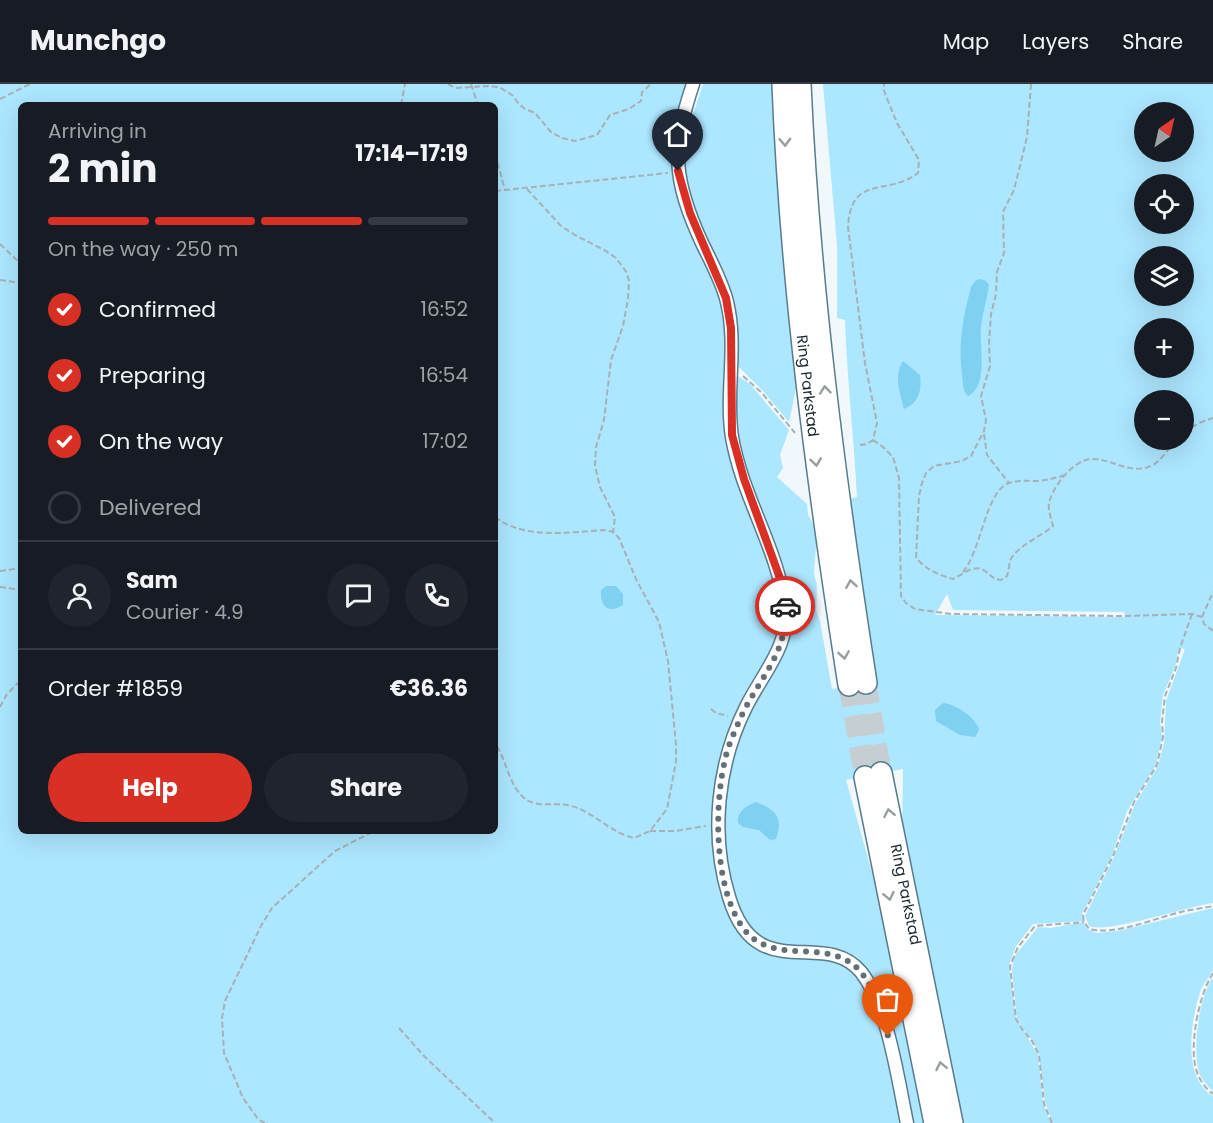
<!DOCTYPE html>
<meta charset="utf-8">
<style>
body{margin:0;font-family:Poppins,sans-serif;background:#20242c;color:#f1f3f6;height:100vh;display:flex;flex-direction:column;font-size:22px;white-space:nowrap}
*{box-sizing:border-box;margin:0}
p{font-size:20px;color:#9ea1a6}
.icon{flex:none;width:33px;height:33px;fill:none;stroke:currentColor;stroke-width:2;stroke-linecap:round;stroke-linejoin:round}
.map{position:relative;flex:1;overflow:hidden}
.details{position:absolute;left:18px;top:18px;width:480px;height:732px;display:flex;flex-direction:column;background:#171b24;border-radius:9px;box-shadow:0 6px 24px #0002}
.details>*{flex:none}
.needle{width:39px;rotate:34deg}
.tools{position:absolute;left:1134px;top:18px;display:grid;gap:12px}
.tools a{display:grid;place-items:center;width:60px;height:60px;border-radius:50%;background:#171b24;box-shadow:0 6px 24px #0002;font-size:30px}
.pin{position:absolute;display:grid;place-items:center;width:51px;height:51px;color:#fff;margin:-62px -26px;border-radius:50% 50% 50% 0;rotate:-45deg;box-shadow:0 0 6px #0007}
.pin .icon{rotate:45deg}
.courier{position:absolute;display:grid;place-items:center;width:60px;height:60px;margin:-30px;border:4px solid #d93025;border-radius:50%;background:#fff;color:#222;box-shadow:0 2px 8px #0007}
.headline em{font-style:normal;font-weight:700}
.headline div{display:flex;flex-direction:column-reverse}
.headline{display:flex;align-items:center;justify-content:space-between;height:102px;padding:0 30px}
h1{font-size:39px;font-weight:700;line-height:45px}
.bar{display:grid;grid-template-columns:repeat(4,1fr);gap:9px 6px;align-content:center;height:72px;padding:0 30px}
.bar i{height:8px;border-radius:4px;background:#363941}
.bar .selected{background:#d93025}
.bar p{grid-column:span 4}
.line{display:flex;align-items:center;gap:15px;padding:0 30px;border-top:2px solid #363941}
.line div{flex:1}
.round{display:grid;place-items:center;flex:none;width:63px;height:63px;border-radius:32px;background:#20242c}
ol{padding:0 30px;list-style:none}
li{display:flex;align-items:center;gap:18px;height:66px}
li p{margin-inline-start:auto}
li .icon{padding:6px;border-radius:50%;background:#d93025;color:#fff;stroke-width:4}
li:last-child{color:#9ea1a6}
li i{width:33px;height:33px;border:3px solid #363941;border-radius:50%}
.primary-button{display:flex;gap:12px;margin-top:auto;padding:12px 30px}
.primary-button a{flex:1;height:69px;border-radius:36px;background:#d93025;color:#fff;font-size:24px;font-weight:700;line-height:69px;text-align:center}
.primary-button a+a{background:#20242c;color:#f1f3f6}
header{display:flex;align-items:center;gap:36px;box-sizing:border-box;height:84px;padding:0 30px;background:#171b24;border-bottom:2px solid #363941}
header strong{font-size:28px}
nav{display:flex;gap:33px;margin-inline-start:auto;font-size:21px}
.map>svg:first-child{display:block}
.green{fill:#ace6ff;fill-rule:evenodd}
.water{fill:#7fd0f1}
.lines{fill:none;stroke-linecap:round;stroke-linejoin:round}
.highway-tunnel{stroke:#c5ced2;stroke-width:21;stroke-dasharray:21 10;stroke-linecap:butt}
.street-casing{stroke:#587c8c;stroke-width:15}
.highway-casing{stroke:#587c8c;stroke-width:24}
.path{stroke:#a6b1b5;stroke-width:2;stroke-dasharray:6 3;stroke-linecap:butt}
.street{stroke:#fff;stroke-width:12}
.highway{stroke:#fff;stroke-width:21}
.oneway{stroke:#979ea0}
.done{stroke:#647075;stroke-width:6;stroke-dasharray:0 10.8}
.route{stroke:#d93025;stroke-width:8}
.labels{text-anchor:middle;stroke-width:5;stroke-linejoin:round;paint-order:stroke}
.street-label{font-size:15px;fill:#18272d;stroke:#f0f8fb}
</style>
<header>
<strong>Munchgo</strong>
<nav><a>Map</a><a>Layers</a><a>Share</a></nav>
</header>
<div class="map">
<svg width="1213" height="1039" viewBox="0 0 1213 1039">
<rect width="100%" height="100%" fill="#f0f8fb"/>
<!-- green -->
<path class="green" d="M0 0H688L676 35 673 72 720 214 723 230 726 257V348L728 366C737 393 747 420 757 447 768 476 785 511 780 543 777 567 757 587 746 607 711 672 704 743 724 814 749 906 824 850 857 892 862 899 865 909 869 917 886 956 893 997 902 1039H0ZM21 21H495V747H21Z
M703 0H772L777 29 796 304 789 338 763 307 736 280 737 257 690 113 685 93 684 58Z
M823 0H1213V819C1189 822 1106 850 1089 842L1085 832 1114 773 1135 720 1158 682 1164 659 1166 617 1185 565 1179 564 1175 583 1163 611 1160 638 1162 653 1156 681 1127 727 1112 772 1082 830 1083 837 1033 840 1016 862 1009 881 1016 934 1038 971 1043 1019 1051 1039H959L902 760 903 685 846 696 887 842 926 1039H911L866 886 764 855 747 840 734 811 727 775 723 727 734 662 756 612 783 568 791 541V520L786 495 740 369 735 337 736 291 750 300 789 346 780 371 783 384 777 393 807 420 808 431 817 447 814 489 817 502 816 526 820 537 832 605 876 597 845 416 857 413C854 354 847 295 845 236L837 234V161ZM1144 28H1184V68H1144ZM1144 100H1184V140H1144ZM1144 172H1184V212H1144ZM1144 244H1184V284H1144ZM1144 316H1184V356H1144ZM947 510 953 526 1124 528 1125 533 935 531Z
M1213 824C1213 837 1213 875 1213 885 1211 892 1204 898 1201 905 1191 935 1181 993 1213 1012V1039H1053L1045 1018 1039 971 1033 957 1023 945 1017 934 1012 887 1014 873 1038 843 1051 844 1083 838 1087 845 1096 849 1118 847Z
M1213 893V1007C1207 1002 1202 996 1199 988 1192 965 1199 913 1213 893Z"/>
<!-- water -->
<path class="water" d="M981 195 986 197 989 201C987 216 982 230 981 244 979 263 989 302 968 312 962 307 963 298 962 290 958 259 963 233 971 203L976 196Z
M903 277 920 291C922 306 919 319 904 325 900 308 893 293 903 277Z
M606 502H616L623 510V521C607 531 600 521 601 506Z
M943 619C955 620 977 634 979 646L975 653 960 651 936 637 935 626Z
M756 718C775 725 784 733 776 755L770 756 759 746 743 743 738 739C737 727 746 722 756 718Z"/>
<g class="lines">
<!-- highway-tunnel -->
<path class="highway-tunnel" d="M866 599 881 689
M849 601 865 693"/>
<defs>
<path id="street" d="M693 0C671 65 673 96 702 159 711 178 722 197 727 218 738 263 725 309 732 353 742 412 777 463 785 522 791 561 762 590 746 623 717 681 710 751 729 813 756 904 824 843 861 888 888 922 898 996 907 1039"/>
<g id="highway">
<path id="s1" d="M783 0C791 202 818 402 849 601"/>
<path d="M800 0C809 201 835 400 866 599"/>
<path id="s2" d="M881 689 952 1039"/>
<path d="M865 693 935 1039"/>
</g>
</defs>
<!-- street casing -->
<use href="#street" class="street-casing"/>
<!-- highway casing -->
<use href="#highway" class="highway-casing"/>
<!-- path -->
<path class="path" d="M448 0 455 4 487 2 499 3 512 11 519 20 525 25 535 29 551 48 562 54 575 57 597 51 610 31 629 25 641 17 642 8 651 0
M471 0 478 21
M1031 0 1027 53 1014 106 1003 128 1004 169 997 188 996 210 991 230 989 259 990 282 981 312 986 336 984 347 971 372 962 377 934 382 926 389 922 399 919 412 916 473C924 485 939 491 953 495 962 491 974 479 985 487 991 491 992 495 1001 496L1007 492C1009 487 1009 481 1010 477 1015 463 1042 452 1053 442 1051 434 1048 427 1049 419 1053 402 1074 375 1092 375 1114 375 1128 391 1151 382 1162 377 1168 364 1176 356
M0 15 30 0
M401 21 405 0
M495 70 505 106
M527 105 561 142 575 151 606 167 616 174 627 189 629 197 628 215 623 242 611 276 604 336 596 363 595 382 600 403 615 433 613 448
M495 107 668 89
M0 160 21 180
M0 196 21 199
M743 292 762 309 795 349
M1184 348 1199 339 1213 334
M984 350 987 371 1009 399
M873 356 883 363 893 373 899 394 901 512 906 519 915 525 951 530 1121 532 1192 530 1202 533 1204 540 1213 547
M860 361 867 360 873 356 877 339 865 279 848 143C851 89 887 113 918 89L919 76 897 39 884 7V0
M495 433C525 456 569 448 605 446L613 448 619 454 636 495 659 538 668 577 676 661V678L667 725 650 747 634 754C608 748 593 726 567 721 553 718 534 725 522 712 508 698 506 675 495 659
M0 487 21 484
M963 488C982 465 985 408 1009 399 1018 396 1029 397 1037 397 1047 396 1056 394 1065 391
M0 503 21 506
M495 529 497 533 495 543
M1192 530 1180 564 1176 584 1165 612 1162 638 1163 653 1157 681 1134 718 1113 772 1083 831 1084 838 1089 845C1117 852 1157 833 1185 827 1194 825 1204 824 1213 822
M1202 533 1213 508
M0 623 7 610 21 596
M711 625 716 629 728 632
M650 747H675L706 742
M1213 889C1199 910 1188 964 1197 988 1200 997 1206 1005 1213 1010
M399 944 426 974 495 1039
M265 1039 258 1035 243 1014 224 969 222 934 225 917 261 842 272 824 335 767 374 747
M1052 1039 1044 1020 1039 971 1032 957 1022 945 1016 935 1010 882 1018 863 1035 842 1084 838"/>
<!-- street -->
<use href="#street" class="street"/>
<!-- highway -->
<use href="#highway" class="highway"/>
</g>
<!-- one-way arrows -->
<defs><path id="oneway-chevron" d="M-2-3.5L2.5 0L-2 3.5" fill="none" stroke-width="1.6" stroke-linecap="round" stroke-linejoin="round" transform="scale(1.5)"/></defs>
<g class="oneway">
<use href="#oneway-chevron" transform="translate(785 58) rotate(88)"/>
<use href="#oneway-chevron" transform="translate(825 306) rotate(-96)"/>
<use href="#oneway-chevron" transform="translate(816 378) rotate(82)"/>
<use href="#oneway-chevron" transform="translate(851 500) rotate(-99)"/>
<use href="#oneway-chevron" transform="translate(844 571) rotate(81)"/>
<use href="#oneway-chevron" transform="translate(889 729) rotate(-101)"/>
<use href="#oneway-chevron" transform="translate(889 812) rotate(78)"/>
<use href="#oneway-chevron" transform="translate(941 982) rotate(-101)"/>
</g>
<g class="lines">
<!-- done -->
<path class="done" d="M785 522C789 568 759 594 741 633 735 647 728 661 725 676 714 722 714 804 743 844 772 884 828 852 859 886 874 902 882 931 888 952"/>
<!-- route -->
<path class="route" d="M678 87 690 129 726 214 731 244 732 351 744 395 781 497 785 522"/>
</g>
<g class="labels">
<!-- street labels -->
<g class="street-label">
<text dy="5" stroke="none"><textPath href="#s1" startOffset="303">Ring Parkstad</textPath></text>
<text dy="5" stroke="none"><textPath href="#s2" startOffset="124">Ring Parkstad</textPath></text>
</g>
</g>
</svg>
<div class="tools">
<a><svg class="needle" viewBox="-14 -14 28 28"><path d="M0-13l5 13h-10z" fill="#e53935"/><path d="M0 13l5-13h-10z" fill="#9ea1a6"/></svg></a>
<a><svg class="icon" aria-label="locate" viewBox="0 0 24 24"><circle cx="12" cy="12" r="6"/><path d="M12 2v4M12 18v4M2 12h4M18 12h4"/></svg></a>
<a><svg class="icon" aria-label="layers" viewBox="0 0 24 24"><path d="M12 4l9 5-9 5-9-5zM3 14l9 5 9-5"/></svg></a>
<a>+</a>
<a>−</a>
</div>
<div class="pin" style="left:888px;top:952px;background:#ea580c"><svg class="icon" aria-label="bag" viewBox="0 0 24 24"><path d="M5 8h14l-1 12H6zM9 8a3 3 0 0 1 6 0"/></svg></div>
<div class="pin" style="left:678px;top:87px;background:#1f2937"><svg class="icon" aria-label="home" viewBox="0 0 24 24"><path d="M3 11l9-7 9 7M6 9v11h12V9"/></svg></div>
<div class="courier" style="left:785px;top:522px"><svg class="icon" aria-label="car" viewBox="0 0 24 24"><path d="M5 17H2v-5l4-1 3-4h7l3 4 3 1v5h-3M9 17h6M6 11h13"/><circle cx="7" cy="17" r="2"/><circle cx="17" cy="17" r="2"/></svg></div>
<section class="details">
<div class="headline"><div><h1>2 min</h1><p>Arriving in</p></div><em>17:14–17:19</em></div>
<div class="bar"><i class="selected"></i><i class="selected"></i><i class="selected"></i><i></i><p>On the way · 250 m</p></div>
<ol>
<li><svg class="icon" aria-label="check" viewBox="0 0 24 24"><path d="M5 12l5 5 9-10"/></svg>Confirmed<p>16:52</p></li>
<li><svg class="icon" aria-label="check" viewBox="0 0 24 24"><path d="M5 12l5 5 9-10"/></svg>Preparing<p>16:54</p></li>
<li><svg class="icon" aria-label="check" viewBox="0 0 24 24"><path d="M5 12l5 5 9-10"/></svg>On the way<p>17:02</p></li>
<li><i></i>Delivered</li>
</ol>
<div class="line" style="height:108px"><a class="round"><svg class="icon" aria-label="person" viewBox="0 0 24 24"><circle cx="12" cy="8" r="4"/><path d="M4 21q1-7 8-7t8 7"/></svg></a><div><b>Sam</b><p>Courier · 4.9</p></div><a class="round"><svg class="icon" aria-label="chat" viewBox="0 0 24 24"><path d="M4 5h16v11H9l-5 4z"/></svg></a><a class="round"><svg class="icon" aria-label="phone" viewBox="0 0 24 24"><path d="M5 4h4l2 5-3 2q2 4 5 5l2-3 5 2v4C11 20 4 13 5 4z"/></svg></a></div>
<div class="line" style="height:78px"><div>Order #1859</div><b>€36.36</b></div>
<div class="primary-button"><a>Help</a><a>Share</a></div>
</section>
</div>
